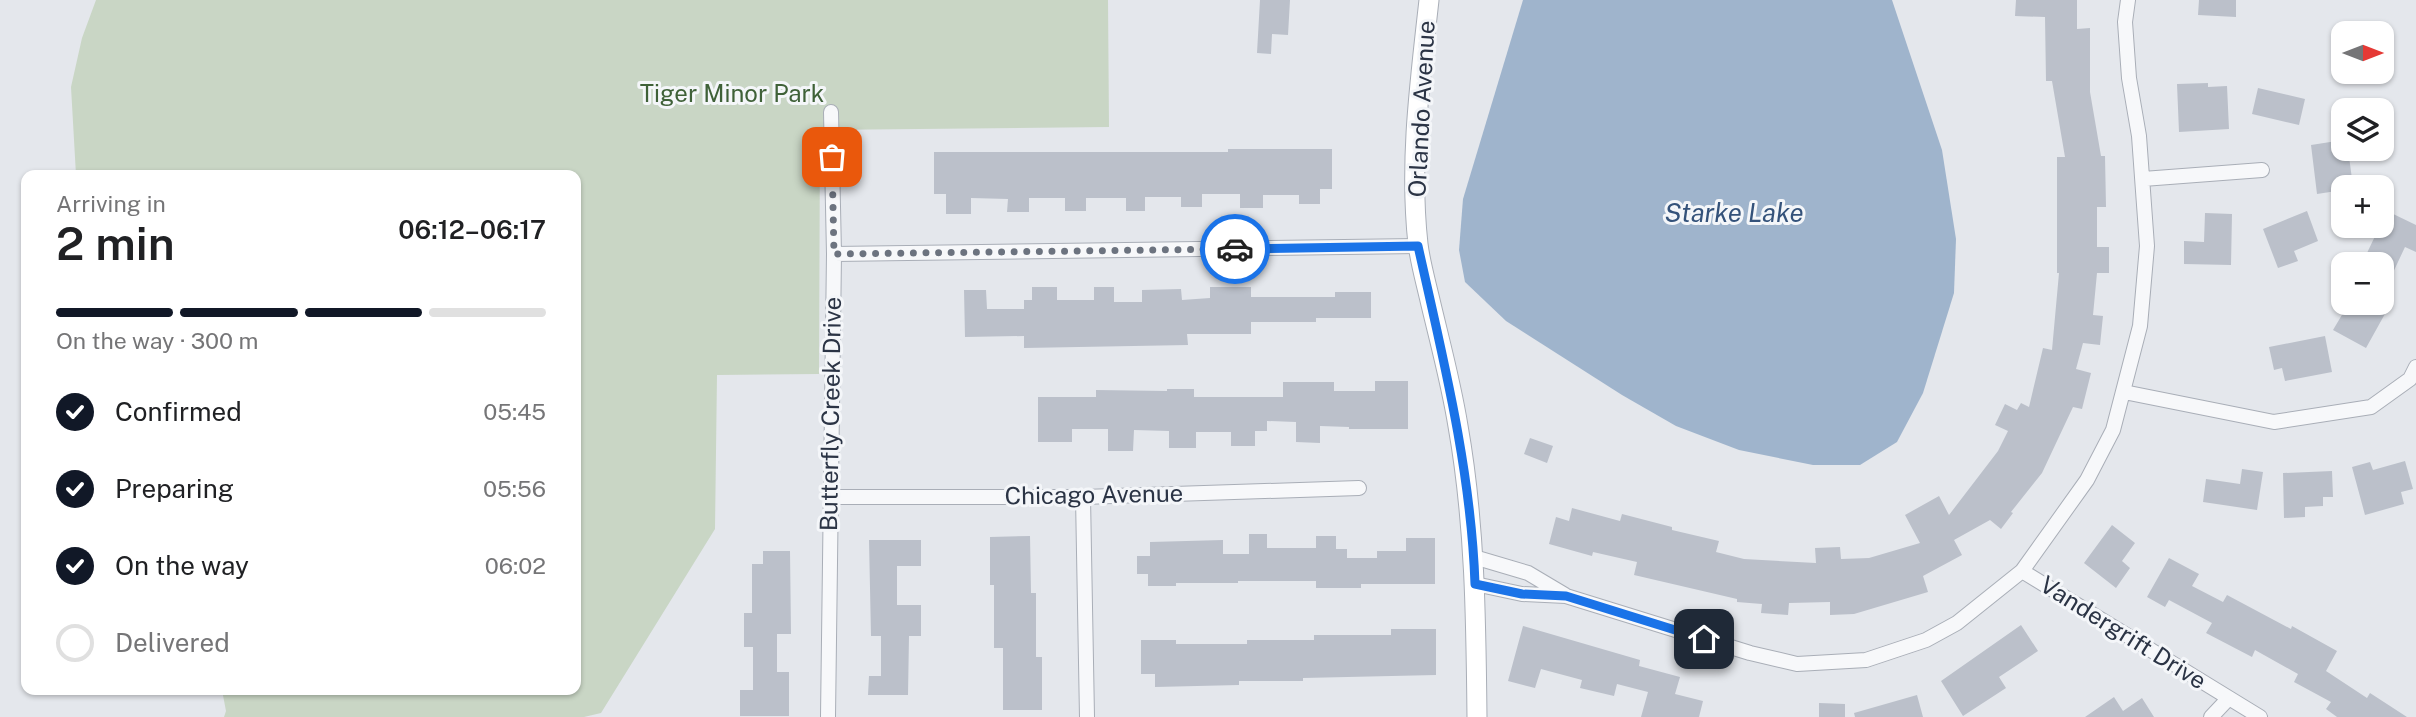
<!DOCTYPE html>
<meta charset="utf-8">
<style>
body{margin:0;font-family:"Public Sans",sans-serif;background:#f2f2f2;color:#202124;height:100vh;display:flex;flex-direction:column;font-size:26px;white-space:nowrap}
*{box-sizing:border-box;margin:0}
p{font-size:23px;color:#757577}
.icon{flex:none;width:38px;height:38px;fill:none;stroke:currentColor;stroke-width:2;stroke-linecap:round;stroke-linejoin:round}
.map{position:relative;flex:1;overflow:hidden}
.drawer{position:absolute;left:21px;top:170px;width:560px;height:525px;display:flex;flex-direction:column;background:#fff;border-radius:14px;box-shadow:0 2px 5px #0004}
.drawer>*{flex:none}
.needle{width:46px;rotate:90deg}
.fabs{position:absolute;left:2331px;top:21px;display:grid;gap:14px}
.fabs a{display:grid;place-items:center;width:63px;height:63px;border-radius:14px;background:#fff;box-shadow:0 2px 5px #0004;font-size:35px}
.pin{position:absolute;display:grid;place-items:center;width:60px;height:60px;color:#fff;margin:-30px;border-radius:14px;box-shadow:0 4px 10px #0006}
.courier{position:absolute;display:grid;place-items:center;width:70px;height:70px;margin:-35px;border:5px solid #1a73e8;border-radius:50%;background:#fff;color:#222;box-shadow:0 2px 9px #0007}
.head em{font-style:normal;font-weight:600}
.head div{display:flex;flex-direction:column-reverse}
.head{display:flex;align-items:center;justify-content:space-between;height:119px;padding:0 35px}
h1{font-size:46px;font-weight:600;line-height:52px}
.bar{display:grid;grid-template-columns:repeat(4,1fr);gap:10px 7px;align-content:center;height:84px;padding:0 35px}
.bar i{height:9px;border-radius:5px;background:#e0e0e0}
.bar .selected{background:#111827}
.bar p{grid-column:span 4}
ol{padding:0 35px;list-style:none}
li{display:flex;align-items:center;gap:21px;height:77px}
li p{margin-inline-start:auto}
li .icon{padding:7px;border-radius:50%;background:#111827;color:#fff;stroke-width:4}
li:last-child{color:#757577}
li i{width:38px;height:38px;border:4px solid #e0e0e0;border-radius:50%}
.map>svg:first-child{display:block}
.green{fill:#c9d6c5}
.water{fill:#9fb4cc}
.building{fill:#bbc0ca}
.lines{fill:none;stroke-linecap:round;stroke-linejoin:round}
.street-casing{stroke:#a9aeb7;stroke-width:16}
.secondary-casing{stroke:#a9aeb7;stroke-width:21}
.street{stroke:#f7f8fa;stroke-width:14}
.secondary{stroke:#fff;stroke-width:19}
.done{stroke:#6c737f;stroke-width:7;stroke-dasharray:0 12.6}
.route{stroke:#1a73e8;stroke-width:9}
.labels{text-anchor:middle;stroke-width:6;stroke-linejoin:round;paint-order:stroke}
.park-label{font-size:24px;fill:#3f6138;stroke:#f4f6f9}
.street-label{font-size:24px;fill:#2b3445;stroke:#f4f6f9}
.water-label{font-size:26px;font-style:italic;fill:#34527a;stroke:#f4f6f9}
</style>
<div class="map">
<svg width="2416" height="717" viewBox="0 0 2416 717">
<rect width="100%" height="100%" fill="#e4e7ec"/>
<!-- green -->
<path class="green" d="M96 0H1108L1109 127 820 130 819 374 717 375 715 529 601 713 584 717H224L226 711 222 690H576V175H76L71 87 82 38Z"/>
<!-- water -->
<path class="water" d="M1523 0H1892L1942 150 1956 239 1954 293 1923 393 1897 442 1860 465H1813L1739 450 1676 426 1622 395 1506 321 1465 282 1459 250 1463 199Z"/>
<!-- building -->
<path class="building" d="M1260 0H1290L1288 35 1272 34 1271 54 1257 53Z
M2016 0H2077V29L2090 28V92L2101 156H2105L2106 207H2097V247H2109V273H2097L2093 315 2103 316 2100 345 2083 343 2076 369 2091 373 2082 409 2073 407 2042 473 2011 512 2013 513 2001 529 1990 520 1954 540 1962 555 1923 576 1928 592 1854 614 1830 615V602L1789 603 1788 615 1761 613 1762 604 1737 602V599L1634 575 1637 562 1593 552 1592 556 1549 544 1556 517 1569 521 1572 508 1620 521 1622 514 1672 527V530L1719 541 1716 552 1744 559 1816 563 1815 548 1840 547 1841 559 1869 558 1920 543 1905 515 1939 496 1949 515 1998 451 2008 431 1995 425 2005 404 2017 410 2021 403 2029 407 2043 348 2052 350 2059 273H2057V157H2065L2052 81H2046L2045 17 2015 16Z
M2199 0H2236V17L2198 15Z
M2208 83V87L2227 86 2229 129 2179 132 2177 84Z
M2258 88 2305 99 2299 125 2252 114Z
M2343 140V149H2348L2352 179 2341 181 2343 190 2317 194 2311 145Z
M1228 149H1332V189H1320V204H1299V195H1263V208H1240V194H1202V207H1181V197H1145V211H1126V198H1086V211H1065V198H1029V212H1007L1008 199 971 198V214H946V194H934V152H1228Z
M2307 211 2318 241 2294 251 2298 261 2278 268 2263 229Z
M2387 211 2416 225V252L2405 247 2382 296V260L2367 253Z
M2205 213 2232 214 2231 265 2184 264V241L2204 242Z
M1032 287H1057V300H1094V287H1114V302H1142V290L1181 289 1182 300 1210 298V287H1251V297H1335V292H1371V318H1316V322H1251V334H1187L1188 345 1024 348V336L965 337 964 290H986L987 309H1024V300H1032Z
M2349 303H2391L2366 348 2333 330Z
M2325 336 2332 372 2285 381 2282 368 2274 370 2269 347Z
M1375 381H1408V429H1349V427L1320 426V443L1296 442V422L1267 421V431H1255V446H1231V432H1196V448H1169V431L1134 430 1133 451H1108V429H1072V442H1038V397H1096V390L1167 391V389H1194V397H1283V382H1334V391H1375Z
M1530 438 1553 446 1547 463 1524 454Z
M2405 461 2413 489 2401 492 2404 504 2365 515 2352 467 2370 462 2373 470Z
M2242 469 2263 472 2257 510 2203 502 2206 479 2240 484Z
M2332 471 2333 497H2323V506L2305 507V517L2284 518 2283 473Z
M2112 525 2135 543 2122 561 2130 568 2116 588 2084 563Z
M1249 534H1267V548H1316V536H1336V549H1347V558H1377V551H1406V538H1435V584H1361V588H1316V581H1238V583H1176V586H1148V574H1137V556H1150V542L1223 540V554H1249Z
M1030 536 1031 593H1036V657H1042V710H1003V648H994V585H990V537Z
M869 540H921V566H897V605H921V636H909L908 695H868L869 676H881V636H871Z
M763 551H790L791 634H777V672H789V716H740V690H753V647H744V613H752V564H763Z
M2169 558 2199 574 2192 586 2223 602 2227 595 2291 629 2292 626 2337 651 2326 671 2367 698 2370 693 2407 717H2337L2326 709 2331 702 2294 682 2298 674 2255 650 2252 657 2206 633 2212 623 2169 600 2165 607 2147 597Z
M2021 625 2038 651 1999 677 2006 688 1963 716 1941 681Z
M1523 626 1640 660 1639 666 1680 677 1675 694 1703 701 1699 717H1641L1648 692 1617 684 1614 696 1580 688 1582 680 1541 669 1535 688 1508 681Z
M1391 629H1436V675L1303 678V681H1239V685L1155 687V674H1141V640H1176V644H1247V640H1314V635H1391Z
M1917 695 1923 717H1855L1854 713Z
M2114 697 2123 711 2142 698 2154 717H2085Z
M1819 703 1845 704V717H1819Z"/>
<g class="lines">
<defs>
<path id="street" d="M2143 179 2262 170
M834 254 1418 246
M2124 392 2274 422 2371 407 2410 379 2416 367
M830 497H1083L1359 488
M1083 497 1087 717
M1474 557 1528 573 1565 595
M2022 571 2260 717
M1475 584 1522 594 1566 596 1750 653 1797 664 1866 660 1926 640 1957 623 2022 571 2087 480 2113 430 2140 326 2147 246 2139 136 2129 78 2125 22 2128 0
M828 717 834 254 831 112
M2211 717 2228 699"/>
<path id="secondary" d="M1429 0C1420 81 1409 162 1418 244 1420 261 1425 279 1429 296 1439 339 1451 382 1458 426 1475 522 1476 619 1477 717"/>
</defs>
<!-- street casing -->
<use href="#street" class="street-casing"/>
<!-- secondary casing -->
<use href="#secondary" class="secondary-casing"/>
<!-- street -->
<use href="#street" class="street"/>
<!-- secondary -->
<use href="#secondary" class="secondary"/>
</g>
<g class="lines">
<!-- done -->
<path class="done" d="M832 157 834 254 1235 249"/>
<!-- route -->
<path class="route" d="M1235 249 1418 246C1443 358 1471 469 1475 584L1522 594 1566 596 1704 639"/>
</g>
<g class="labels">
<!-- park labels -->
<g class="park-label">
<text x="732" y="102">Tiger Minor Park</text>
</g>
<!-- street labels -->
<g class="street-label">
<text transform="translate(1422 109) rotate(-87)" y="8">Orlando Avenue</text>
<text transform="translate(831 414) rotate(-89)" y="8">Butterfly Creek Drive</text>
<text transform="translate(1094 495) rotate(-1)" y="8">Chicago Avenue</text>
<text transform="translate(2123 633) rotate(32)" y="8">Vandergrift Drive</text>
</g>
<!-- water labels -->
<g class="water-label">
<text x="1734" y="222">Starke Lake</text>
</g>
</g>
</svg>
<div class="fabs">
<a><svg class="needle" viewBox="-14 -14 28 28"><path d="M0-13l5 13h-10z" fill="#e53935"/><path d="M0 13l5-13h-10z" fill="#757577"/></svg></a>
<a><svg class="icon" aria-label="layers" viewBox="0 0 24 24"><path d="M12 4l9 5-9 5-9-5zM3 14l9 5 9-5"/></svg></a>
<a>+</a>
<a>−</a>
</div>
<div class="pin" style="left:832px;top:157px;background:#ea580c"><svg class="icon" aria-label="bag" viewBox="0 0 24 24"><path d="M5 8h14l-1 12H6zM9 8a3 3 0 0 1 6 0"/></svg></div>
<div class="pin" style="left:1704px;top:639px;background:#1f2937"><svg class="icon" aria-label="home" viewBox="0 0 24 24"><path d="M3 11l9-7 9 7M6 9v11h12V9"/></svg></div>
<div class="courier" style="left:1235px;top:249px"><svg class="icon" aria-label="car" viewBox="0 0 24 24"><path d="M5 17H2v-5l4-1 3-4h7l3 4 3 1v5h-3M9 17h6M6 11h13"/><circle cx="7" cy="17" r="2"/><circle cx="17" cy="17" r="2"/></svg></div>
<section class="drawer">
<div class="head"><div><h1>2 min</h1><p>Arriving in</p></div><em>06:12–06:17</em></div>
<div class="bar"><i class="selected"></i><i class="selected"></i><i class="selected"></i><i></i><p>On the way · 300 m</p></div>
<ol>
<li><svg class="icon" aria-label="check" viewBox="0 0 24 24"><path d="M5 12l5 5 9-10"/></svg>Confirmed<p>05:45</p></li>
<li><svg class="icon" aria-label="check" viewBox="0 0 24 24"><path d="M5 12l5 5 9-10"/></svg>Preparing<p>05:56</p></li>
<li><svg class="icon" aria-label="check" viewBox="0 0 24 24"><path d="M5 12l5 5 9-10"/></svg>On the way<p>06:02</p></li>
<li><i></i>Delivered</li>
</ol>
</section>
</div>
